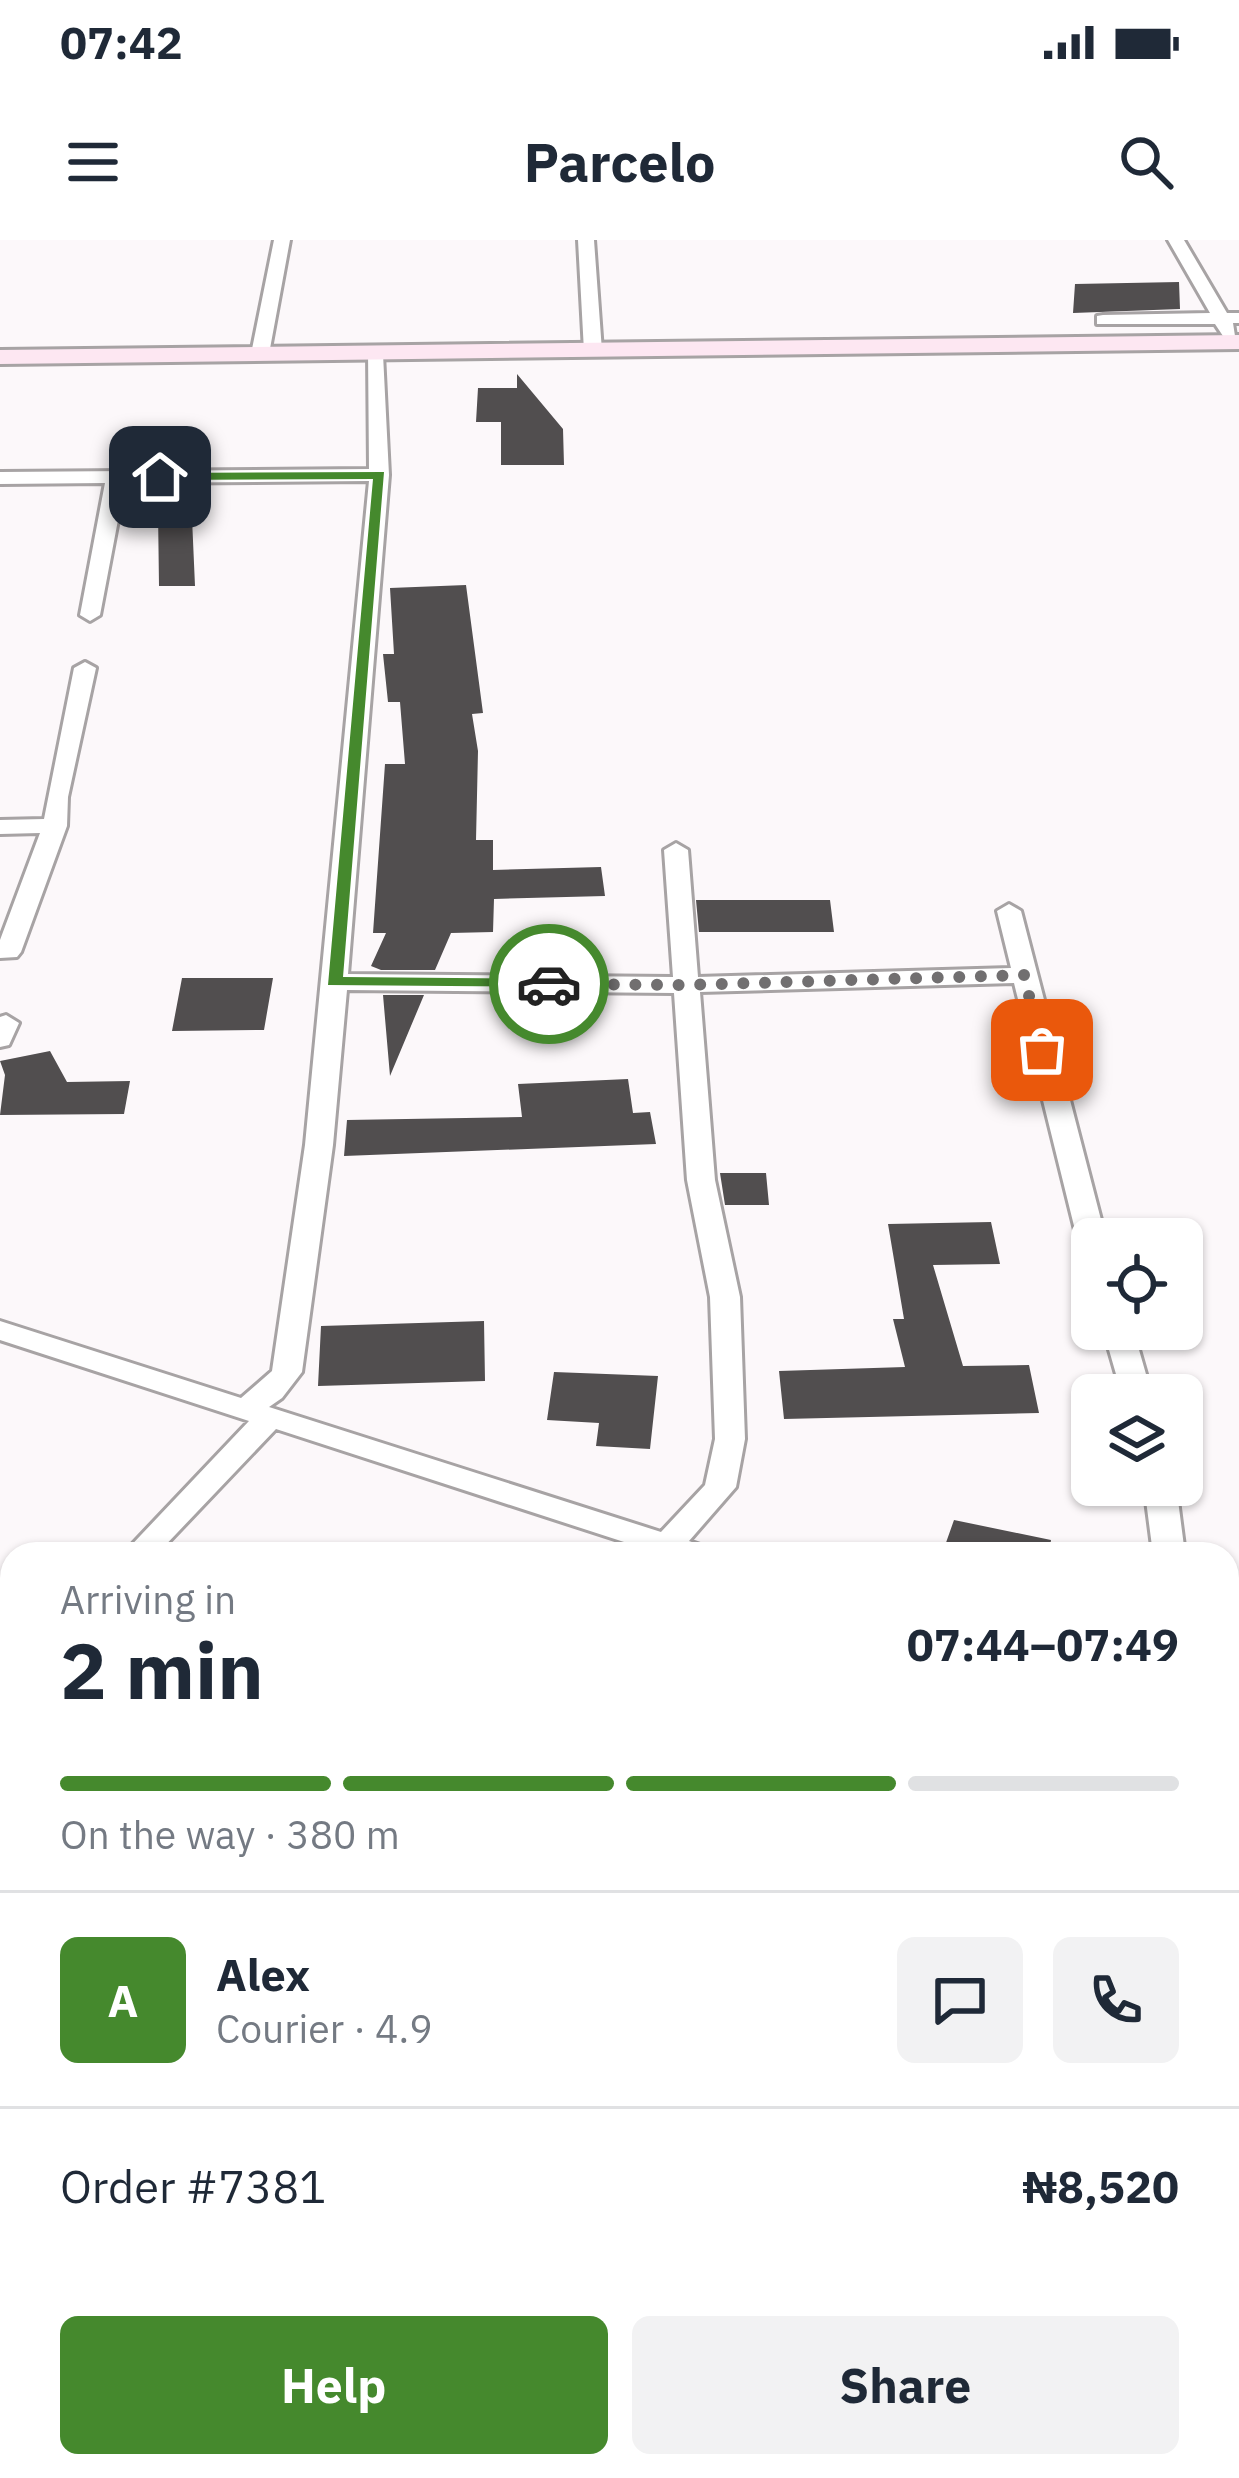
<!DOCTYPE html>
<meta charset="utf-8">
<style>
body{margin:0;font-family:"IBM Plex Sans",sans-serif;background:#f2f2f3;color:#1f2937;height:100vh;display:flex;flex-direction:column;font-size:45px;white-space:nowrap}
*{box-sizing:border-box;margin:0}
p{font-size:39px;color:#747a83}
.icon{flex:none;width:66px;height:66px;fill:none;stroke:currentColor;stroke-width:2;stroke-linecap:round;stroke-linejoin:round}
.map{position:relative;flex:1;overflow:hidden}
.sheet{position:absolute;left:0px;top:1302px;width:1239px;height:936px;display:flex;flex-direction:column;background:#fff;border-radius:36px 36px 0 0;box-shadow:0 3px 9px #0004}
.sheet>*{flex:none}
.buttons{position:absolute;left:1071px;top:978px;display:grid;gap:24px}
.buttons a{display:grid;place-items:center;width:132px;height:132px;border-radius:18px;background:#fff;box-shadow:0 3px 9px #0004;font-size:60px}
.pin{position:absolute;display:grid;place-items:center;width:102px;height:102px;color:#fff;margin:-51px;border-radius:24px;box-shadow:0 6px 18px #0006}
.courier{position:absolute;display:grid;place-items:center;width:120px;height:120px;margin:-60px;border:9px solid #45892d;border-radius:50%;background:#fff;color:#222;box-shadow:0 3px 15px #0007}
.summary em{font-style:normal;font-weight:800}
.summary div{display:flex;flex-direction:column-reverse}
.summary{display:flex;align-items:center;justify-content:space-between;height:204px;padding:0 60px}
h1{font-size:78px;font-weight:800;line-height:90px}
.bar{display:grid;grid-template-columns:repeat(4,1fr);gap:18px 12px;align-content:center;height:144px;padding:0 60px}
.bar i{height:15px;border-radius:9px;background:#e0e1e3}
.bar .selected{background:#45892d}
.bar p{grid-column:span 4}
.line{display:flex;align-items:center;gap:30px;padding:0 60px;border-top:3px solid #e0e1e3}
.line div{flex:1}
.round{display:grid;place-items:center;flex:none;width:126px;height:126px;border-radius:18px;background:#f2f2f3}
.cta{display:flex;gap:24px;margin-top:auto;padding:24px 60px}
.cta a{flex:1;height:138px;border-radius:18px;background:#45892d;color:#fff;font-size:48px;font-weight:800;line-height:138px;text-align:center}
.cta a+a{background:#f2f2f3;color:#1f2937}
.status{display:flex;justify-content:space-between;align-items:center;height:84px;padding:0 60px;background:#fff;direction:ltr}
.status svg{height:33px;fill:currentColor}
header{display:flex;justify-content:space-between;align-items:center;height:156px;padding:0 60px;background:#fff;font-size:54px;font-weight:800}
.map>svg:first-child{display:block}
.building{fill:#514e4f}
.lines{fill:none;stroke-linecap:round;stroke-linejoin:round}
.street-casing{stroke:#a7a3a4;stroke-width:6}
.secondary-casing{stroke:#a7a3a4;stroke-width:6}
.path{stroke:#b6b3b4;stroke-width:9;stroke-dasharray:15 8;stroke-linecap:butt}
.street{fill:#fff;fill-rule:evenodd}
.secondary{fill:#fde7f2;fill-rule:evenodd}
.route{fill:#45892d}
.done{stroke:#716f70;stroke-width:12;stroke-dasharray:0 21.6}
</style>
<div class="status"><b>07:42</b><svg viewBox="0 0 49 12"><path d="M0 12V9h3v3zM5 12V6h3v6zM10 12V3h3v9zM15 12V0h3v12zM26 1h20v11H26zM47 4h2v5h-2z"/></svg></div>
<header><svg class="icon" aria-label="menu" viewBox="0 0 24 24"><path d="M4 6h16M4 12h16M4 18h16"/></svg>Parcelo<svg class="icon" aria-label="search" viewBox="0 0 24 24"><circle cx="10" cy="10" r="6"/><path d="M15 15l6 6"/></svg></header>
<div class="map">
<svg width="1239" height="2238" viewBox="0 0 1239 2238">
<rect width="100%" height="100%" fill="#fcf8fa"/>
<!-- building -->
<path class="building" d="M1179 42 1180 69 1073 73 1075 44Z
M517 134 563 189 564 225H501V182H476L478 148H517Z
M187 270V278H192L195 346H159L158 271Z
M466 345 483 473 472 474 478 511 476 600H493V630L601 627 605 656 494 659 493 692 451 693 435 730H381L371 726 386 693H373L385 524H405L400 462H388L383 414H394L390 348Z
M696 660H830L834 692H699Z
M182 738H273L264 790 172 791Z
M383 755H424L390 836Z
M50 811 67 842 130 841 124 874 0 875 5 835 0 821Z
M628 839 633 873 650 872 656 904 344 916 347 880 522 877 518 844Z
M720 933H766L769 965H725Z
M991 982 1000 1024 933 1025 963 1126 1029 1125 1039 1173 784 1179 779 1131 905 1127 893 1079H904L888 984Z
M484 1081 485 1141 318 1146 321 1086Z
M554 1132 658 1136 650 1209 596 1206 599 1183 547 1180Z
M954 1280 1051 1300 1049 1314H942Z"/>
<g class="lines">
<defs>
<path id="street" d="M274 0H290L269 114 260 119 251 114Z
M578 0H594L602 111 593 116 584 111Z
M1168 0H1184L1227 73H1239V83H1233L1235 96H1223L1215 84H1097V76L1103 75 1210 73Z
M368 110 383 114 389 235 348 734 673 737 664 610 676 603 688 610 698 737 1011 728 997 671 1009 664 1021 671 1106 999H1092V1011L1078 1002 1014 743 700 752 715 940 740 1057 745 1199 736 1247 689 1301 706 1307 711 1314H661L276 1189 157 1314H123L249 1181 0 1100V1081L241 1158 272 1131 305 905 369 241 125 243 100 375 90 381 80 375 105 243 0 244V232L369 229ZM347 750 674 753 687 940 710 1057 715 1199 705 1245 661 1292 269 1167 282 1158 302 1132 333 905Z
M85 422 96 428 68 557 67 586 21 712 17 717 0 718V700L40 593 0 594V580L44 579 74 428Z
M6 775 19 783 9 805 0 807V777Z
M1103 1089H1133L1152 1155H1122Z
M1144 1245H1176L1185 1314H1153Z
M0 1359 12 1363V1385L0 1381Z
M1227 1489 1239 1493V1517L1227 1513Z
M126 2226H173L167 2238H120Z
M420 2226H488L494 2238H426Z"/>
<path id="secondary" d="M1239 95V109L0 124V110Z"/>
</defs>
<!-- street casing -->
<use href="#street" class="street-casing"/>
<!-- secondary casing -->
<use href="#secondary" class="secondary-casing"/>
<!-- path -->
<path class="path" d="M951 2238 958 2226"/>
<!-- street -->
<use href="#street" class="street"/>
<!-- secondary -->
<use href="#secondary" class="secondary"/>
</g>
<!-- route -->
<path class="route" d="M384 232 343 737 549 739 557 744 555 747 328 745 373 239 160 240 154 237 160 233Z"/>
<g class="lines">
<!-- done -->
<path class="done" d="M549 744 686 745 1024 735 1042 810"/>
</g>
</svg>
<div class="buttons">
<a><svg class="icon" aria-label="locate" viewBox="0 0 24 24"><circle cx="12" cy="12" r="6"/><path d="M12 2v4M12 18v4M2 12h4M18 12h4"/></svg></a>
<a><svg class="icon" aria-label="layers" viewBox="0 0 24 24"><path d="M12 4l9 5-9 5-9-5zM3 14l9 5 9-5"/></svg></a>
</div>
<div class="pin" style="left:1042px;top:810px;background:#ea580c"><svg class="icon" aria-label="bag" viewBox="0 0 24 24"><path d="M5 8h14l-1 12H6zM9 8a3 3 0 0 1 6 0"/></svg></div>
<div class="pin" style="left:160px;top:237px;background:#1f2937"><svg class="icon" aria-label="home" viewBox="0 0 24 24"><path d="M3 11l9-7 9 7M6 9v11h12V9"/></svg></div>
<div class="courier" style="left:549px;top:744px"><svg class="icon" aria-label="car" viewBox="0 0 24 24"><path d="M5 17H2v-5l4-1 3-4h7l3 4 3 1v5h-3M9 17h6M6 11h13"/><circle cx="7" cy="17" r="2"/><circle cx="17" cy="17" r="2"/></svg></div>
<section class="sheet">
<div class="summary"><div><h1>2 min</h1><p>Arriving in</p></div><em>07:44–07:49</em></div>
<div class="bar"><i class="selected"></i><i class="selected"></i><i class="selected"></i><i></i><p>On the way · 380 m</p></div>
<div class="line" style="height:216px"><b class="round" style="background:#45892d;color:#fff">A</b><div><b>Alex</b><p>Courier · 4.9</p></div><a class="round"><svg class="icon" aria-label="chat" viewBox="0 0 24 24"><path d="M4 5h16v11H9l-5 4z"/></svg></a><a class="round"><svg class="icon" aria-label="phone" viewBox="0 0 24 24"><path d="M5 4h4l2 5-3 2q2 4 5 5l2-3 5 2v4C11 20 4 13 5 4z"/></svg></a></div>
<div class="line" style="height:156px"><div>Order #7381</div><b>₦8,520</b></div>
<div class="cta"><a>Help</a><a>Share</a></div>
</section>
</div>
